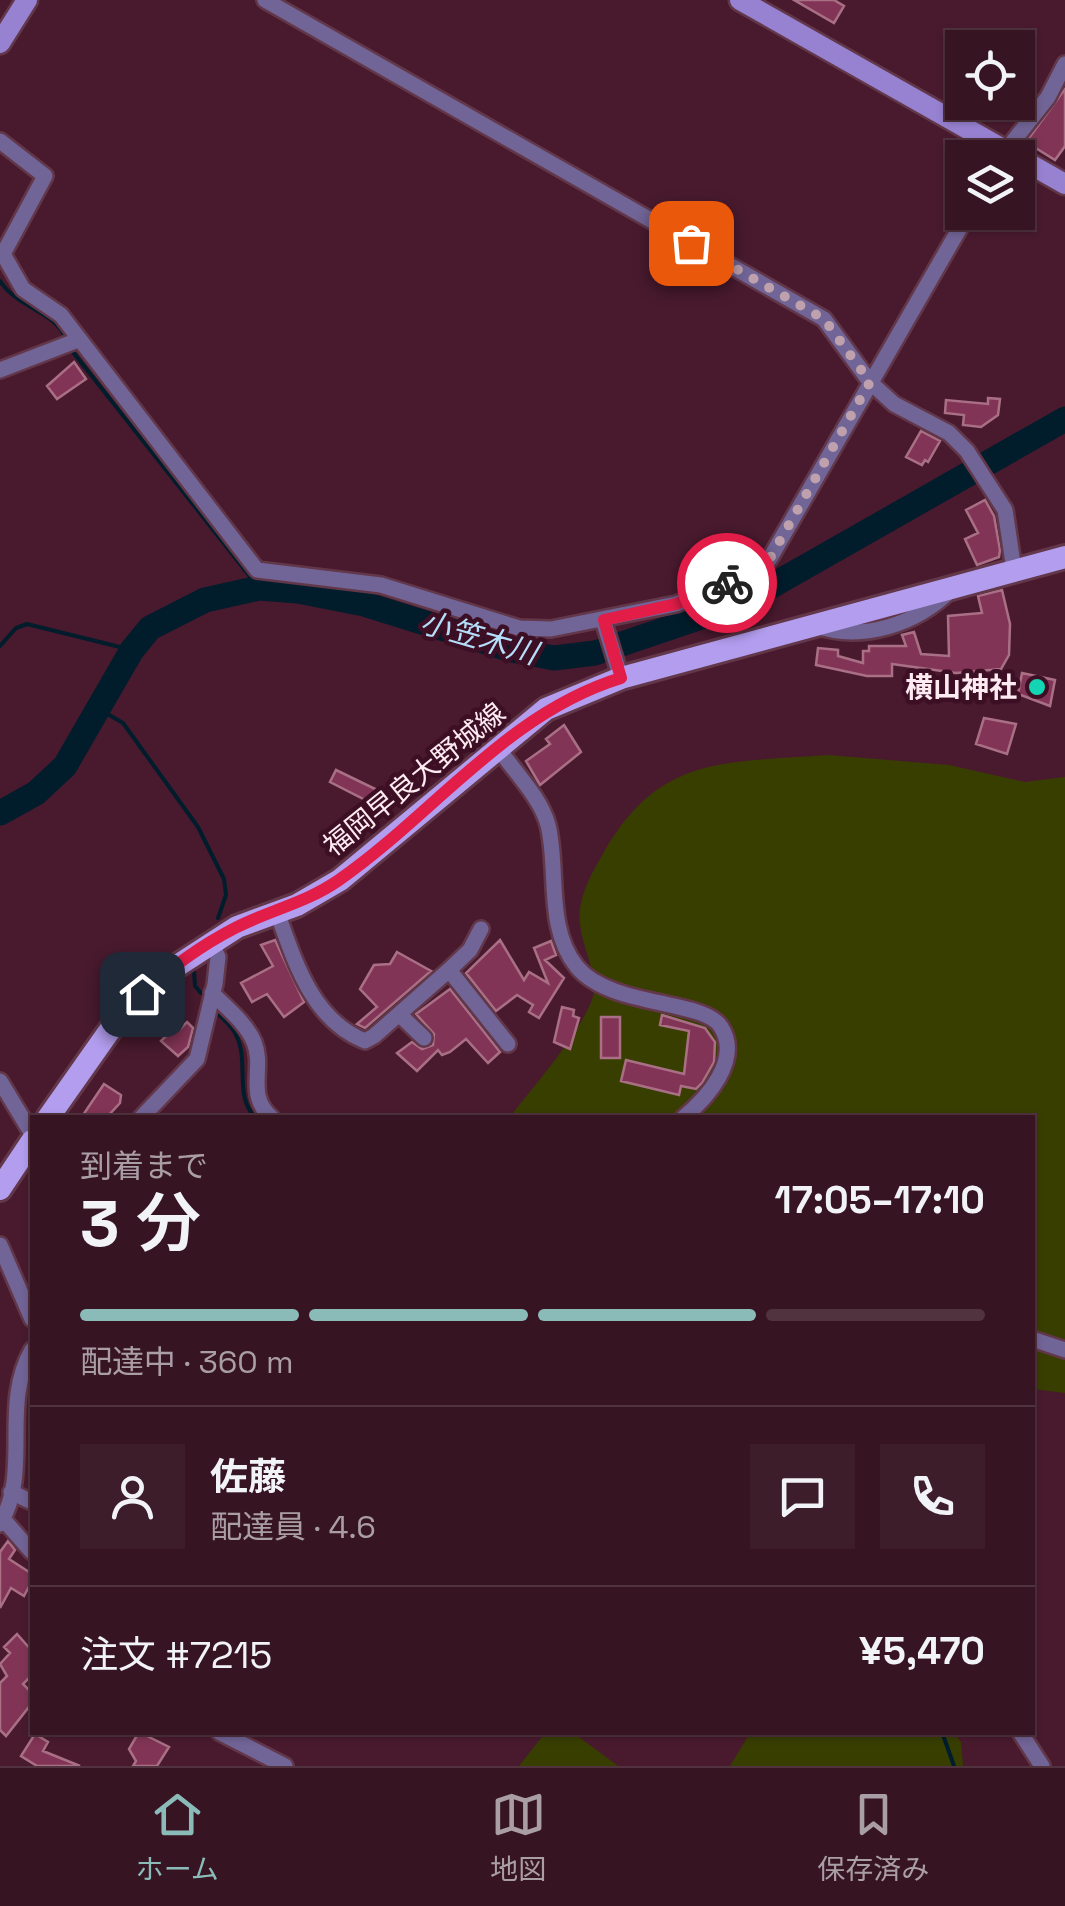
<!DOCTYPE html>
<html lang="ja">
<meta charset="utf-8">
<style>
body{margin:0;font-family:"Space Grotesk","Noto Sans JP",sans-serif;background:#3e1d2a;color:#f1f3f6;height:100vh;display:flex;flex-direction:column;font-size:38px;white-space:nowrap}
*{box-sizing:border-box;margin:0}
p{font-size:32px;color:#aa9ea5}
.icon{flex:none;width:55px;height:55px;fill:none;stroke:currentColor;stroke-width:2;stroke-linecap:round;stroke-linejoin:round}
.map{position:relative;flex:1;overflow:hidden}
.drawer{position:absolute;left:30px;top:1115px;width:1005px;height:620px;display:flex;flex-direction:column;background:#371422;border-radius:0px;box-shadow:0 2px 8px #0004,0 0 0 2px #513340}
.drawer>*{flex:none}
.tools{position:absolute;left:945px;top:30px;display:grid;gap:20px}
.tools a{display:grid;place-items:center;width:90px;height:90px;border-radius:0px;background:#371422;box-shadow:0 2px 8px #0004,0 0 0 2px #513340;font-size:50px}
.pin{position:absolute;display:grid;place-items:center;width:85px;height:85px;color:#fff;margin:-42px;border-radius:20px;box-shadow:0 5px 15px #0006}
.courier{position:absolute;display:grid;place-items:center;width:100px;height:100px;margin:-50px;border:8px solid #e11d48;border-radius:50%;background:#fff;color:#222;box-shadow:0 2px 12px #0007}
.headline em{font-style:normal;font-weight:600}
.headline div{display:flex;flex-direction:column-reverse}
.headline{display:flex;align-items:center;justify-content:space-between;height:170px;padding:0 50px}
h1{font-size:65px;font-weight:600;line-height:75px}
.bar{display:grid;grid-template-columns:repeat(4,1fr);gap:15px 10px;align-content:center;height:120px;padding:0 50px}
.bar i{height:12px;border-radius:8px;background:#513340}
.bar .active{background:#8bbbb9}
.bar p{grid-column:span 4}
.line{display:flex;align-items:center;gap:25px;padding:0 50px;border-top:2px solid #513340}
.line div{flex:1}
.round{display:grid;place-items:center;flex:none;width:105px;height:105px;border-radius:0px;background:#3e1d2a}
.menu{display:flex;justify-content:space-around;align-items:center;height:140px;border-top:2px solid #513340;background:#371422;font-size:28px;color:#aa9ea5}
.menu a{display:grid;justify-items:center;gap:5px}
.menu .active{color:#8bbbb9}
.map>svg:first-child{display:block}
.green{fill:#383e00}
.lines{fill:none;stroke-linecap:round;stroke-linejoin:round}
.stream{stroke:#011d2c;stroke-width:4}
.river{stroke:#011d2c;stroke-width:25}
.building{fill:#823456;stroke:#a97085;stroke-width:2.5}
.street-casing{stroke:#623749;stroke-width:20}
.secondary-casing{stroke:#623749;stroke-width:25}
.primary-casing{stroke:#623749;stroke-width:28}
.street{stroke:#716496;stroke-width:15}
.secondary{stroke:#9781d1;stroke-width:20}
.primary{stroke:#b39def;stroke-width:22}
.done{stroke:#bfa1ad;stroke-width:10;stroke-dasharray:0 18}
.route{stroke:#e11d48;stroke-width:12}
.poi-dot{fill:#14d5b3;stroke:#3d0f24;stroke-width:4}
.labels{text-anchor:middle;stroke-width:9;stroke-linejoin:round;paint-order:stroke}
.poi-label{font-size:28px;font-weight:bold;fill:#feeaf1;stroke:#3d0f24;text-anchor:end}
.street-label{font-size:28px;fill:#feeaf1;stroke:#3d0f24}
.water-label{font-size:30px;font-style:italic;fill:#b4def9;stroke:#3d0f24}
</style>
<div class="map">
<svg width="1065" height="1766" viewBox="0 0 1065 1766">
<rect width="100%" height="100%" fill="#491a2e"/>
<!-- green -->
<path class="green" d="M828 755 949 765 1025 782 1065 777V1393L1033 1389 1032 1118H509C529 1092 591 1021 594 991 595 968 582 946 580 924 577 898 592 873 604 852 660 754 726 763 828 755Z
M545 1733 575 1734 618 1766H519Z
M750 1733H954L961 1742 963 1766H730Z"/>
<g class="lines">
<!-- stream -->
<path class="stream" d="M0 281C17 308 53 310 66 338
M69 347 259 588
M0 646 16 628 27 624 132 650
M99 709 123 723 198 827 224 879 226 895 218 918
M194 971 195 986 201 993
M215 1011C222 1018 232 1026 236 1035 250 1062 233 1096 256 1118
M942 1732 954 1766"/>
<!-- river -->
<path class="river" d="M0 813 36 793 65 766 132 650 150 628 205 600 259 588 298 591 364 604 512 650 554 658 595 653 740 604 1065 419"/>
</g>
<!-- building -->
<path class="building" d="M794 0H834L844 6 834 23Z
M1065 89V146L1055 160 1026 142Z
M74 362 86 379 57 399 47 386Z
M988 398 1000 399 998 415 981 427 963 425 964 415 945 413 946 400 988 404Z
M921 431 940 441 928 462 925 460 922 465 906 457Z
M985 500 994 516 1000 550 999 557 977 565 965 539 978 533 966 510Z
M1002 590 1010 624 1009 655 1001 669 956 673 892 664V676H867L816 665 818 648 838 650V656L863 663V651H869V646H906L902 635 914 632 921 654 949 656 948 616 982 613 978 596Z
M1022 673 1055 680 1050 706 1018 694Z
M984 718 1016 724 1007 754 976 744Z
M564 725 581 752 540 785 526 761 550 744 546 739Z
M336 770 396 799 389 812 330 782Z
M275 940 304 1002 284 1017 267 994 252 1002 241 983 273 966 261 945Z
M500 940 524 980 529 972 548 983 534 948 551 941 556 955 545 960 564 978 539 1018 529 1012 533 1005 517 995 496 1011 466 973Z
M397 952 431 971 365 1028 357 1024 377 1007 360 989 374 965 390 964Z
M450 989 500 1052 488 1063 466 1039 450 1052 442 1055 438 1050 417 1071 397 1053 412 1042 422 1049 433 1045 434 1034 416 1014Z
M562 1007 574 1010 573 1016 579 1018 570 1049 554 1042Z
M662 1015 705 1028 715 1042 714 1062 702 1083 696 1089 681 1086 679 1095 621 1081 626 1060 684 1074 689 1031 660 1025Z
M601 1017H620V1058H601Z
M187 1022 193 1028 188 1047 178 1056 161 1041 177 1025 181 1028Z
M104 1084 121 1095 120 1103 106 1118H81Z
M8 1541 15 1550 9 1559 32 1574V1581L24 1596 11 1588 0 1608V1552Z
M17 1634 32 1651V1675L23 1684 32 1693V1703L6 1736 0 1730V1683L7 1676 0 1664 10 1653 4 1647Z
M139 1732 169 1747 157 1766H133L136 1761 129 1749Z
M35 1734 48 1742 43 1751 80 1766H37L21 1756Z"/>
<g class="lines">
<defs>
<path id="street" d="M265 0 824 319 870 382 894 404 949 433 967 451 1005 510 1014 570
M0 141 45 176 3 254 23 289 61 315 257 570 381 585 519 628 551 629 676 604 733 580 769 560 969 212
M1000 158 1048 97 1065 64
M0 370 78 340
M603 620 621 678
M814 625C862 643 917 624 952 589
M498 748C514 771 541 798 548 825 559 869 545 928 577 967 611 1008 704 999 721 1027 742 1060 706 1099 683 1118
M277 912C295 962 312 1020 365 1041L374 1036 449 970 508 1044
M449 970 470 950 481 929
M212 993C227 1008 246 1023 254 1042 265 1069 245 1095 272 1118
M399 1014 424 1038
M0 1081 32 1134
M141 1118 197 1059 215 984 218 957 211 942
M0 1245 32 1319
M1032 1339 1065 1350
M11 1492 32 1502
M3 1519 32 1552
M0 1524C32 1470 0 1406 32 1350
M219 1732 285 1766
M1020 1732 1042 1766"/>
<path id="secondary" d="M740 0 1065 184
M0 43 27 0"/>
<path id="primary" d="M48 1118 122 1013 163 975 237 927 297 905 340 880 546 709 621 678 1065 557
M0 1189 32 1141"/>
</defs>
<!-- street casing -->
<use href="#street" class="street-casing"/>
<!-- secondary casing -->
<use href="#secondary" class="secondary-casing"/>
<!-- primary casing -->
<use href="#primary" class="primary-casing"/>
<!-- street -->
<use href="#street" class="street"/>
<!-- secondary -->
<use href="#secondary" class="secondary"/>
<!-- primary -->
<use href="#primary" class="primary"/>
</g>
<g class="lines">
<!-- done -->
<path class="done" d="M691 243 824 319 870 382 769 560 727 583"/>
<!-- route -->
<path class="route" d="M142 994C170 968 202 945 235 928 270 910 306 903 339 880 434 814 507 713 621 678L604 620 676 604 727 583"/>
</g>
<!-- markers -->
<circle class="poi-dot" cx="1037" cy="687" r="10"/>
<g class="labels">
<!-- poi labels -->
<g class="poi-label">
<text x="1017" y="697">横山神社</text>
</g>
<!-- street labels -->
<g class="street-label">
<text transform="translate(414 779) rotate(-39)" y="10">福岡早良大野城線</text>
</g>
<!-- water labels -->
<g class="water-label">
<text transform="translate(479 638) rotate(16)" y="10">小笠木川</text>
</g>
</g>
</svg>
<div class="tools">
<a><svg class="icon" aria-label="locate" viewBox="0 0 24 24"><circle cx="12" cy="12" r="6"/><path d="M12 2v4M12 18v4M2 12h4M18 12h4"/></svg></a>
<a><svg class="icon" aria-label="layers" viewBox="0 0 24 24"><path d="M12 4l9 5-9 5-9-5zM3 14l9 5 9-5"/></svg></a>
</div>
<div class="pin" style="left:691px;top:243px;background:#ea580c"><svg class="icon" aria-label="bag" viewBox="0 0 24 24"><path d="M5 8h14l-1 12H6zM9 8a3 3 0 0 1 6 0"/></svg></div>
<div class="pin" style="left:142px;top:994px;background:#1f2937"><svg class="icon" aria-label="home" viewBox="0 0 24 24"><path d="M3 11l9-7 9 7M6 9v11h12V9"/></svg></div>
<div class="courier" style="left:727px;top:583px"><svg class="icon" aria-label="bike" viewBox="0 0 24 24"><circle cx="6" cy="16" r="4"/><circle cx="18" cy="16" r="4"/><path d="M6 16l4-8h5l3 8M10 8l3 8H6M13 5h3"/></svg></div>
<section class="drawer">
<div class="headline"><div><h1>3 分</h1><p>到着まで</p></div><em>17:05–17:10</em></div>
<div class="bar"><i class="active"></i><i class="active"></i><i class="active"></i><i></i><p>配達中 · 360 m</p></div>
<div class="line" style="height:180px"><a class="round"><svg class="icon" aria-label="person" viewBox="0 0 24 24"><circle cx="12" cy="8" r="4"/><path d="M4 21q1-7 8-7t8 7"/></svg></a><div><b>佐藤</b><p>配達員 · 4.6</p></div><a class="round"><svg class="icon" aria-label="chat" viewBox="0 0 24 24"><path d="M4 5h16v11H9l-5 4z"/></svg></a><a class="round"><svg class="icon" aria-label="phone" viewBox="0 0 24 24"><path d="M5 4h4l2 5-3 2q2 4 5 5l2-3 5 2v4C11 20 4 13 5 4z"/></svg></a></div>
<div class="line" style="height:130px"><div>注文 #7215</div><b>¥5,470</b></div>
</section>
</div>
<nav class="menu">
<a class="active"><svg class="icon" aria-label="home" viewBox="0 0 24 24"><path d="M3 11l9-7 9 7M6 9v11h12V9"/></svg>ホーム</a>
<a><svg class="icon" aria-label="map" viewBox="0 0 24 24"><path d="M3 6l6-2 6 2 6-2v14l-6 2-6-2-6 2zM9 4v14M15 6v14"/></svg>地図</a>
<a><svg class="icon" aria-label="saved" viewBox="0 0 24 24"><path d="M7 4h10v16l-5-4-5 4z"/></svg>保存済み</a>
</nav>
